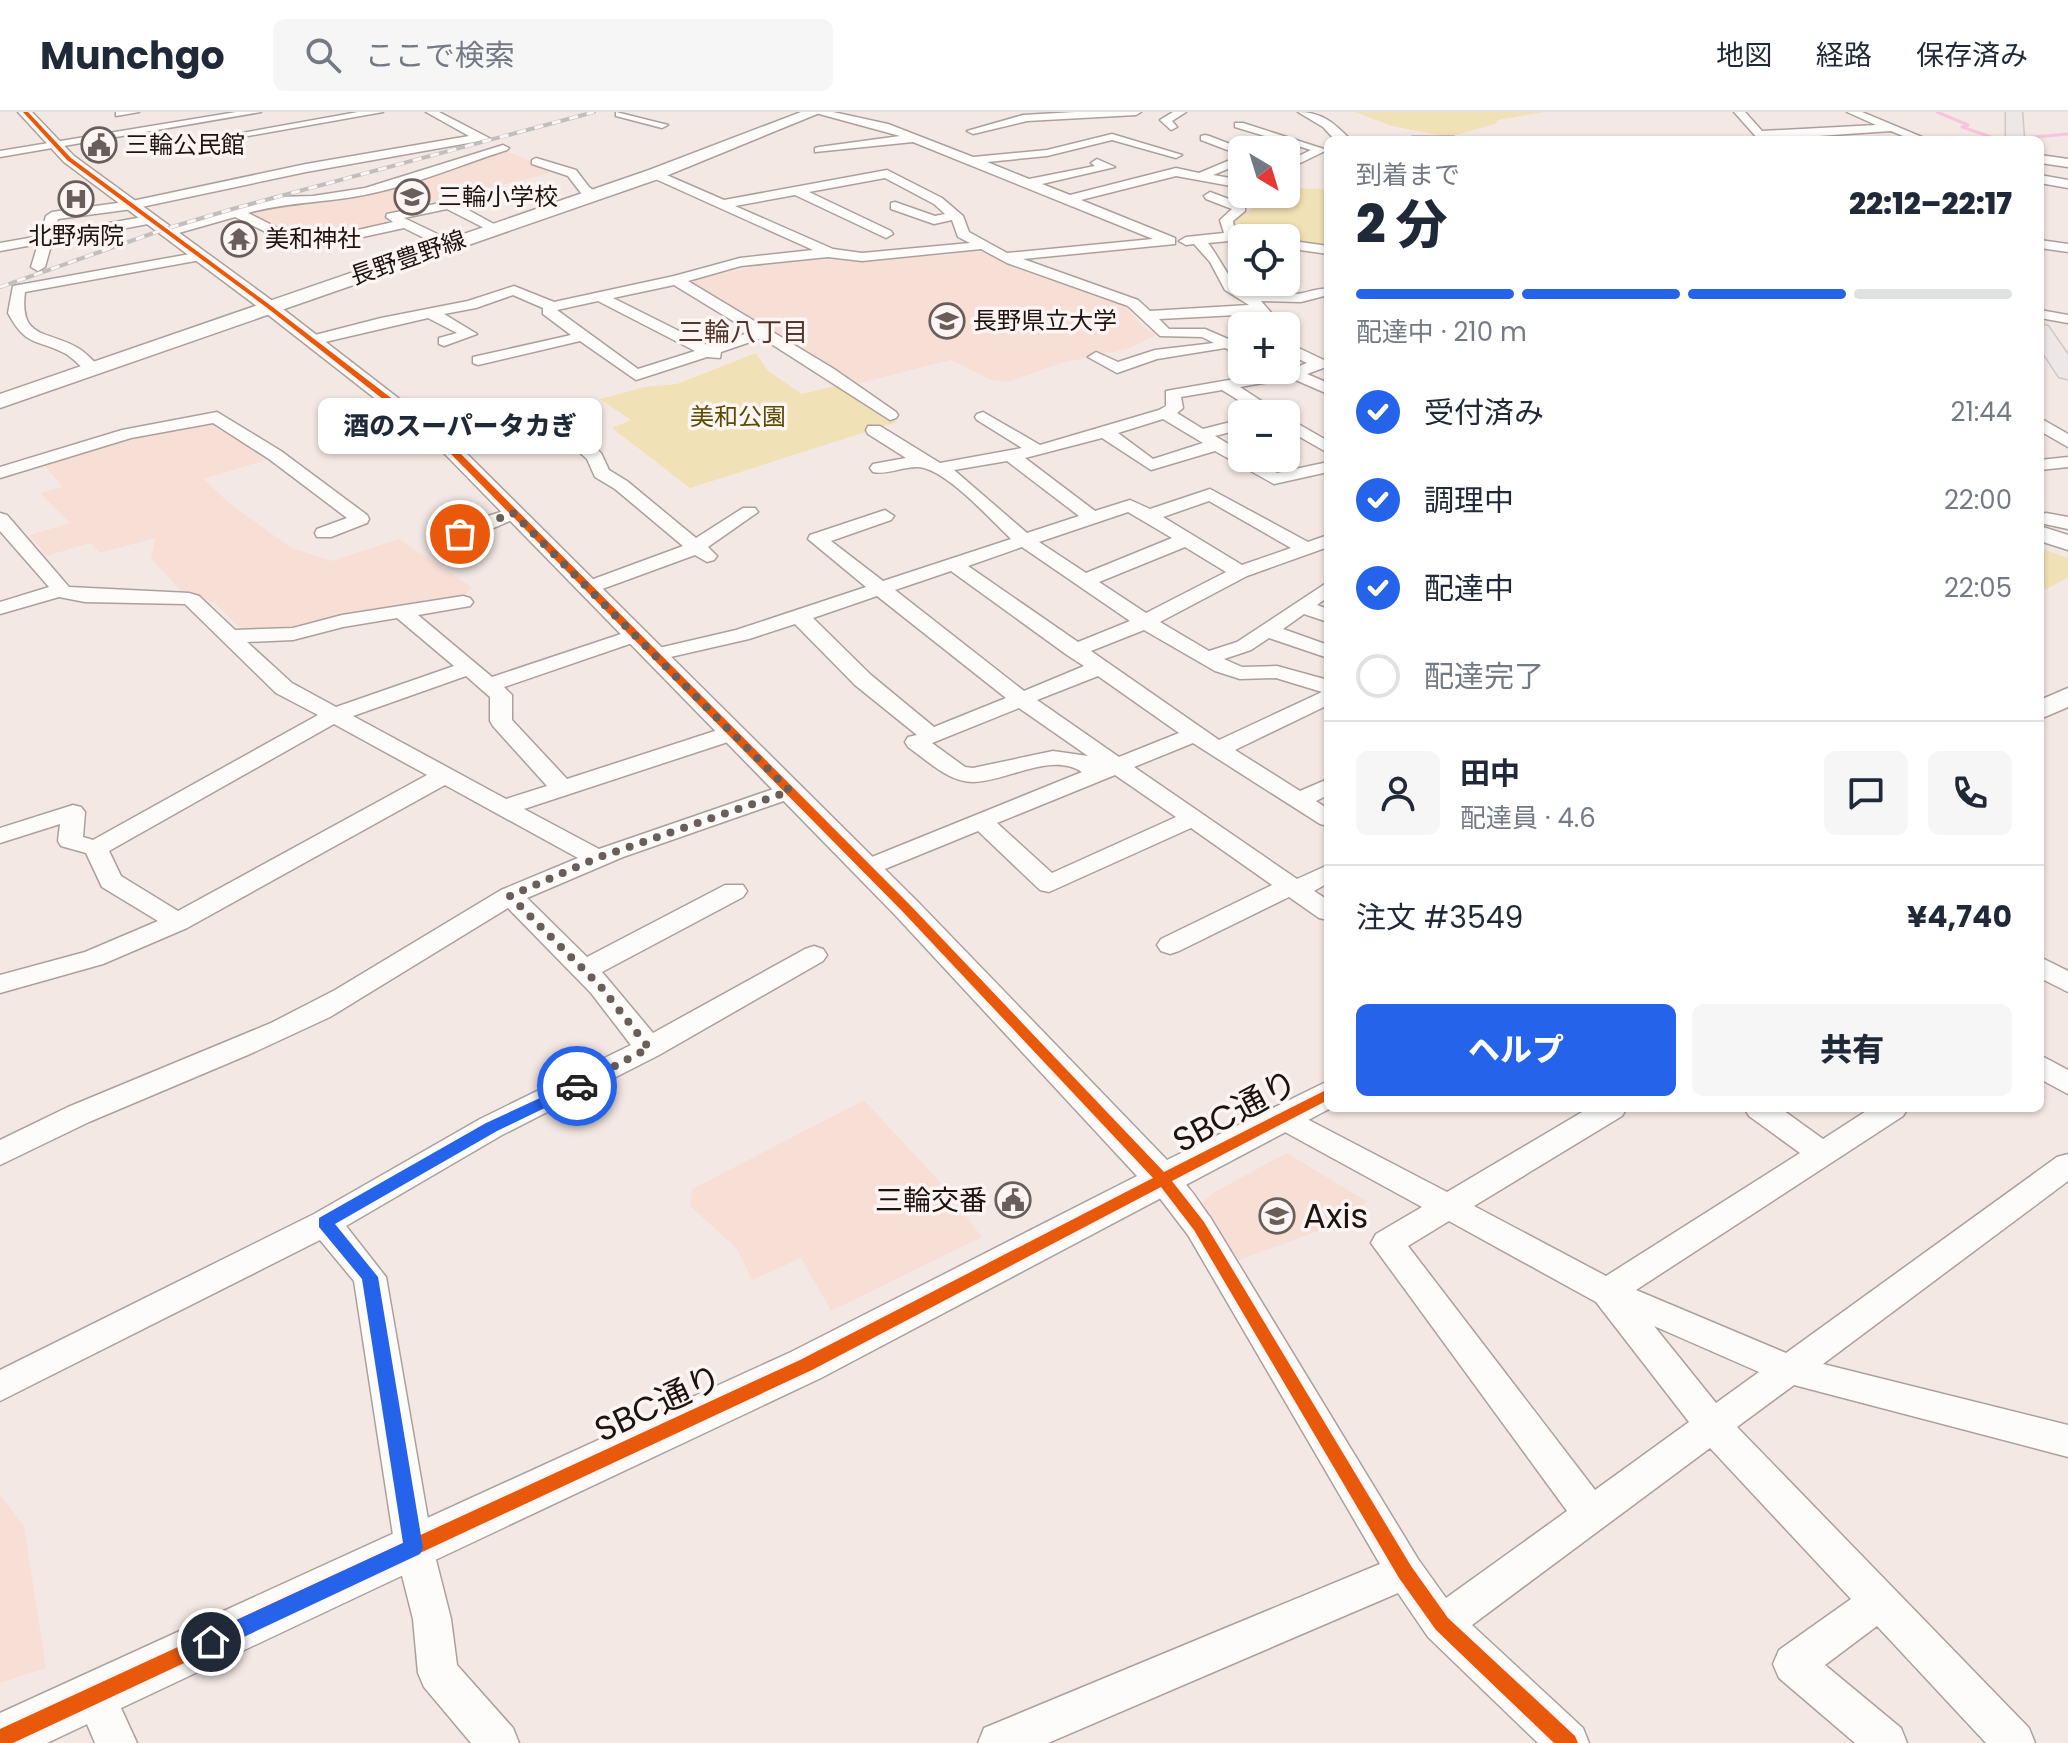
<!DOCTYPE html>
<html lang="ja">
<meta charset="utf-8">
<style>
body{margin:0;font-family:Poppins,"Noto Sans JP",sans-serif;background:#f6f6f7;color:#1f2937;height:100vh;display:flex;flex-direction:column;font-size:30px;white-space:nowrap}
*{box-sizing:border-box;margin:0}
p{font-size:26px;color:#747a83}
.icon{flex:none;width:44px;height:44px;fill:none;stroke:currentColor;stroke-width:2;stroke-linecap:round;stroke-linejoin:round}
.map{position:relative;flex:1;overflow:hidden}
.details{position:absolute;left:1324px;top:24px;width:720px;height:976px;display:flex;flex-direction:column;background:#fff;border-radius:12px;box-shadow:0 2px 6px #0004}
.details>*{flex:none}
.needle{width:52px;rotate:142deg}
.controls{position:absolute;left:1228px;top:24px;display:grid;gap:16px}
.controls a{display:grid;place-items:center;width:72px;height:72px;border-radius:12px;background:#fff;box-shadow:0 2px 6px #0004;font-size:40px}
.pin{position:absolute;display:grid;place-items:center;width:68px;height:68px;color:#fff;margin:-34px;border:4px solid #fff;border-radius:50%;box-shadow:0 2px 8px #0007}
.courier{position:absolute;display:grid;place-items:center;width:80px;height:80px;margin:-40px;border:6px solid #2563eb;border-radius:50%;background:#fff;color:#222;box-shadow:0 2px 10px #0007}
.bubble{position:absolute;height:56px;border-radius:12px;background:#fff;box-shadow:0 2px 6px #0004;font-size:26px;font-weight:800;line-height:56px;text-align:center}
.head em{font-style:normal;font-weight:800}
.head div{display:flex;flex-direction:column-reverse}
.head{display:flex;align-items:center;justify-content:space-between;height:136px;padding:0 32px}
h1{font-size:52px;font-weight:800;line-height:60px}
.bar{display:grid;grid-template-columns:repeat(4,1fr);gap:12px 8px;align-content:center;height:96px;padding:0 32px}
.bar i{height:10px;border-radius:6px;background:#e0e1e3}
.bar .active{background:#2563eb}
.bar p{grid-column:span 4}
.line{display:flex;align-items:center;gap:20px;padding:0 32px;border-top:2px solid #e0e1e3}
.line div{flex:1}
.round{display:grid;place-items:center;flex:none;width:84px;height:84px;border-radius:12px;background:#f6f6f7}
ol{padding:0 32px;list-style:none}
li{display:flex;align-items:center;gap:24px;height:88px}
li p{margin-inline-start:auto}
li .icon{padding:8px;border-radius:50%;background:#2563eb;color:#fff;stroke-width:4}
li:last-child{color:#747a83}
li i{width:44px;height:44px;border:4px solid #e0e1e3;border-radius:50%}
.cta{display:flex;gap:16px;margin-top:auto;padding:16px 32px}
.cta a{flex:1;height:92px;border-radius:12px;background:#2563eb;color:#fff;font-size:32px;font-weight:800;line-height:92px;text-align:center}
.cta a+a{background:#f6f6f7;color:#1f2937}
header{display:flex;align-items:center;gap:48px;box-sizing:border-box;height:112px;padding:0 40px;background:#fff;border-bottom:2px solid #e0e1e3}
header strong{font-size:38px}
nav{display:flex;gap:44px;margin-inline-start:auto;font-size:28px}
.search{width:560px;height:72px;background:#f6f6f7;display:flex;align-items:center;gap:20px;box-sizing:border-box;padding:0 28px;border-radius:12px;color:#747a83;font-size:30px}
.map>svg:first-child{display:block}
.built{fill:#f8dfd6}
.green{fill:#f1e1b6}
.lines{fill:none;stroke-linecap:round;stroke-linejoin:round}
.stream{stroke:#f7c4de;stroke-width:3}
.minor-casing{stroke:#aca09d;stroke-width:3}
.tertiary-casing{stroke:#aca09d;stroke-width:3}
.secondary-casing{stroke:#aca09d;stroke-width:3}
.primary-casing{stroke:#cec8c5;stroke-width:3}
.minor{fill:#fdfcfb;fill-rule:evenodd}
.tertiary{fill:#fdfcfb;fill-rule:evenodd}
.secondary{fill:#fdfcfb;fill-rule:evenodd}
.primary{fill:#eee7e7;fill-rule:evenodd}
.rail-casing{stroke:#c1bebd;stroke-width:4}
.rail{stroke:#fdf5f3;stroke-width:3;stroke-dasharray:9;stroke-linecap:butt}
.cycleway-casing{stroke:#fdf5f3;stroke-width:5}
.cycleway{fill:#e8590c;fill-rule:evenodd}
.route{fill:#2563eb}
.done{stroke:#6a5e5a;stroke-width:8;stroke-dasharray:0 14.4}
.labels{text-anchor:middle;stroke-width:7;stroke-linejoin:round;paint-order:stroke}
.far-poi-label{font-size:24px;fill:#1f130f;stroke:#fdf5f3;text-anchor:start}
.far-street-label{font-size:24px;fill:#1f130f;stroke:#fdf5f3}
.far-park-label{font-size:24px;fill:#5b4c00;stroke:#fdf5f3}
.far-neighbourhood-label{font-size:26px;fill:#54372d;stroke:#fdf5f3}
.poi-label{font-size:28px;fill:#1f130f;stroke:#fdf5f3;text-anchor:end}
.near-street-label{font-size:34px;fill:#1f130f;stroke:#fdf5f3}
.near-poi-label{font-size:34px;fill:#1f130f;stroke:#fdf5f3;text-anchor:start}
</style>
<header>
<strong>Munchgo</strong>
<div class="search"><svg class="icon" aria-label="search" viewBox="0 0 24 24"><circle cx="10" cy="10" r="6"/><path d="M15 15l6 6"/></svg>ここで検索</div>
<nav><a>地図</a><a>経路</a><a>保存済み</a></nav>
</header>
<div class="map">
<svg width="2068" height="1631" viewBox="0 0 2068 1631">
<rect width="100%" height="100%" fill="#f4e8e4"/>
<!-- built -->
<path class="built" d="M503 38 551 56 547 62 495 75 503 81 384 105 397 112 305 132 243 100 372 79Z
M978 136 1032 161 1123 192 1142 214 1156 223 1128 237 1061 251 1008 270 991 268 951 248 856 272 689 169 780 149 951 143Z
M211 309 272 346 204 367 229 391 290 435 331 449 399 427 472 475 462 487 349 502 293 515 241 517 214 490 184 482 151 447 155 426 100 441 91 431 46 444 30 423 70 411 40 381 62 375 43 351 141 322Z
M864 988 941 1071 982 1125 831 1199 801 1146 752 1168 737 1137 690 1094 692 1077Z
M1287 1041 1368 1090 1326 1116 1237 1149 1201 1092 1214 1080Z
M0 1383 24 1414 46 1556 0 1571Z"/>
<!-- green -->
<path class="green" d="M1355 0H1544L1498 8 1495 12 1449 25 1392 14Z
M1286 76 1328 77V136L1286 130V126L1235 122 1230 111 1262 90 1253 84 1286 82Z
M756 241 768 259 802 282 839 273 897 310 690 376 612 316 631 308 600 287 645 275 677 272Z
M2040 436 2068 446V466L2040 480Z"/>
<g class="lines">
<!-- stream -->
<path class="stream" d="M1937 0 1968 13 1962 15 2000 28
M2022 26 2068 22"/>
<defs>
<path id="minor" d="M116 0H139L116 4Z
M236 0H261L0 45V39Z
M358 0H383L248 24 242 21Z
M426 0H439L491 27 306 60 132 97 58 107 54 121 148 104 154 108 148 112 52 130 45 155 38 159 31 155 38 132 0 139V131L40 124 46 104 52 100 132 89 306 52 469 24Z
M616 0 668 13 662 16 616 4Z
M812 0H833L888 12 973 45 1047 38 1112 22 1182 43 1176 46 1112 28 1047 44 987 50 1029 67 1095 54 1091 51 1097 47 1115 55 1042 72 1070 83 1176 56 1199 61 1242 43V51L1213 63 1242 68V76L1176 64 1081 88 1175 126V132L1023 147 1138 188 1150 199 1249 193 1225 178 1210 150 1194 132 1186 133 1179 129 1186 125 1224 121 1220 108 1232 97 1206 87 1204 84 1210 80 1245 93V99L1233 109C1235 126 1250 117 1261 126L1208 131C1217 142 1228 165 1236 172 1248 185 1287 184 1303 181 1312 179 1319 176 1328 177V183L1301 190 1261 189 1273 203 1267 214H1253L1257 202 1159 207 1169 217H1205L1242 233V244L1225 236 1157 247 1117 261 1088 245 1096 240 1118 250 1155 238 1214 231 1202 225 1160 224 1128 194 1007 151 981 137 862 149 828 145 741 154 688 169 834 257 896 300 898 303 896 306 890 308 762 226 721 240 720 246 707 245 636 268 580 229 478 253 473 251V245L571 223 543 202V196L513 183 476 196 444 202 477 222 444 234 439 232V226L457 221 428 206 312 233 304 228 307 225 381 206 468 189 514 174 554 190 674 164 740 146 813 138 651 65 649 62 655 58 724 88 887 58 942 86 963 104 969 120 1007 141 1153 127 913 30 815 40V36L819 35 900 24ZM885 66 934 92 945 102 935 104 895 90 891 91V97L934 112 952 108 958 125 970 131 862 141 833 137 735 94 795 83 886 126 893 122 891 119 809 80ZM674 173 751 220 709 234 613 186ZM598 189 695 239 638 257 557 198Z
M1075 0H1141L1136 3 1027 9 973 22 967 19 1023 3Z
M1173 0H1186L1172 9 1177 15 1171 18 1160 8Z
M1734 0H1745L1762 19 1876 13 1847 0H1862L1929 28H1913L1891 19 1759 28Z
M1235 11H1243L1327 38 1286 58V50L1311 38 1235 15Z
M1205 23 1209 24 1246 38H1242V43L1238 42 1201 28V24Z
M1412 25H1454L1460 28H1406Z
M503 33 509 36 507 38C460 53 412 74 364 83 324 91 286 90 248 101L305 130 393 110 386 105 387 102 464 86 470 90 461 94 503 117 492 120 447 97 404 106 454 130V136H444L404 116 303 138 235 105 168 124 161 120 275 85 313 84 365 76Z
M2040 43 2068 47V55L2040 51Z
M536 46 576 58 589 75 600 83 594 87 581 81 568 64 532 52V48Z
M2040 63 2068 68V76L2040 71Z
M1286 128 1328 134V142L1286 136Z
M2040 128 2068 132V140L2040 136Z
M201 140 208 144 206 147 25 180C19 228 47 218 78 236 85 240 91 247 98 253V259H86C80 254 73 246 66 242 36 226 27 236 8 201L13 174Z
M2040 198 2068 203V211L2040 206Z
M1286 230 1326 249V255L1307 262 1328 271V282L1291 266 1240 275 1281 302H1261L1222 278 1181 285 1183 296 1177 301 1203 317 1242 307V317L1215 324 1242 340V346H1252L1277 361 1328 350V360L1274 372 1215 339 1151 358 1102 326 1025 346 1095 399 1130 388 1150 397 1210 377 1308 430 1328 423V435L1247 464 1160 510 1209 539 1237 530 1328 470V485L1317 493 1328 497V510L1304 502 1283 517 1328 533V546L1269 526 1251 538 1224 547 1242 555 1277 554 1328 568V593L1235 638 1300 679 1328 667V683L1316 689 1328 697V714L1320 712 1193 631 1134 655 1297 767 1328 753V771L1314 779 1328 788V808L1319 806 1289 785 1179 839 1170 842 1161 839 1157 833 1161 827 1272 773 1191 716 1049 780 1040 778 978 719 875 761H857L854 756 857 751 1082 660C1051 639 1006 670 973 670 948 670 927 648 908 635L905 630 908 625 917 623 855 573 795 512 749 527 653 549 643 543 646 539 736 518 866 475 808 427 810 423 885 398 894 404 891 408 831 429 883 469 1011 427C991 408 944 355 917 355 902 355 887 363 873 360L870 356 873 352 906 346 868 322 866 318 868 314H880L940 351 1022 336 977 308 975 305 977 302 983 300 1040 333 1159 298 1166 294V279L1286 258V253L1294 256 1307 251 1286 241ZM1163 307 1203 331 1153 347 1118 321ZM1007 349 1079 404 1027 421 954 358ZM1209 389 1291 436 1242 453 1163 405ZM1128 400 1172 426 1086 461 1039 430ZM1022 435 1130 509 1078 530 968 454ZM1185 435 1226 460 1146 501 1099 470ZM951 459 1067 543 1084 554 1024 579 895 478ZM877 484 1006 586 934 615 871 563 813 506ZM1144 518 1215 559 1240 567 1276 566 1322 580 1219 628 1091 539ZM1098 564 1179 621 1119 645 1037 588ZM1019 596 1088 644 1053 639 973 656 965 655 932 631ZM1115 663 1176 705 1052 761 997 711Z
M217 300 281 339 367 403 369 407 367 411 331 425H317L315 421 317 417 347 406 269 347 213 311 131 326 0 366V355L122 318Z
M1286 305 1328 329V341L1286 317Z
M2040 306 2068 322V335L2040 319Z
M516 311 582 324 601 341 609 358 627 369 696 426 743 396H755L758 400 708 435 717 444 714 448 707 450 695 443 594 480H580L577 476 580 472 683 434 615 377 595 365 587 347 570 332 510 320 508 316 510 312Z
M2068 345V355L2040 358V348Z
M513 396 522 401 519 405C503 411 449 438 437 435L435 431 469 410Z
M0 401 7 403 69 475 189 481 199 484 235 518 293 516 342 503 463 484 470 486 473 490 470 494 418 503 492 565 627 520H641L644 524 641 528 504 575 512 583V608L567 667 724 616 732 614 743 621 740 626 524 697 599 737 782 674H798L802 679 798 684 623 745 527 786 587 845 725 773H743L747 779 743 785 602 860 653 921 805 837 814 834 823 837 827 843 823 849 659 943 502 1023 346 1114 386 1165 433 1436 451 1507 457 1553 513 1616 519 1631H471L424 1575 418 1561 413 1507 395 1436 354 1169 320 1128 0 1289V1258L314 1102 480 1007 631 933 591 881 508 796 330 905 250 942 89 1010 0 1053V1028L68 995 271 911 335 878 501 778 578 746 445 673 187 816 103 852 0 881V863L85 840 158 809 102 775 86 741 61 734 58 729 60 712 0 731V716L73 693 81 695 85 700 83 725 93 728 318 603 276 581 185 492 85 490 59 485 0 502V490L49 475 0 419ZM397 506 454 554 336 595 292 571 247 530 293 528 343 515ZM466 564 490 585V609L493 614 547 674 506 687 353 604ZM334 612 427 663 178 799 121 764 109 739Z
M2046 401 2068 405V417L2040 411V403Z
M2040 845 2068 859V880L2040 866Z
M2040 943 2068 958V982L2040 967Z
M1284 995 1447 1080 1589 996H1627L1622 1004 1474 1094 1606 1164 1800 1041 1749 1004 1744 996H1780L1823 1027 1871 996H1908L1903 1004 1636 1178 1786 1241 2057 1045 2068 1042V1069L1823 1252 2068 1313V1345L1794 1273 1737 1315 2029 1616 2035 1631H1986L1877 1514 1825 1553 1901 1616 1907 1631H1855L1779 1566 1773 1552 1779 1538 1851 1487 1710 1336 1472 1513 1583 1616 1589 1631H1538L1428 1525 1398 1481 1048 1631H978L984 1616 1380 1452 1188 1123 1152 1076 1148 1068 1152 1060C1179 1051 1195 1086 1210 1105L1418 1447 1446 1486 1567 1399 1371 1131 1376 1122 1422 1095 1274 1014 1269 1006 1274 998ZM1449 1109 1596 1190 1689 1310 1595 1378 1408 1134ZM1654 1214 1759 1260 1716 1291Z
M95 1564 109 1570 137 1631H95L75 1584 81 1570Z"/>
<path id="tertiary" d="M18 0H32L74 44 274 190 455 330 918 790 1167 1048 1328 969V996H1331L821 1266 47 1631H0V1601L791 1240 1137 1064 896 804 441 338 262 198 64 50Z
M1298 0C1323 0 1335 12 1351 28H1335L1323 15Z
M2040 414 2068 423V438L2040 429Z
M2068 576V595L2040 607V588Z"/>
<path id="secondary" d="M801 0H822L661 66 0 296V282L649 58Z"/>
<path id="primary" d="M2006 0H2022L2024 28H2006Z
M2040 212 2048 214 2068 243V267L2059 265 2040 236Z"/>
</defs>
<!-- minor casing -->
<use href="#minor" class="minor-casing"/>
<!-- tertiary casing -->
<use href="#tertiary" class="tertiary-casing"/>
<!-- secondary casing -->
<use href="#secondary" class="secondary-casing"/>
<!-- primary casing -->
<use href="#primary" class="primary-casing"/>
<!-- minor -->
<use href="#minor" class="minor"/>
<!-- tertiary -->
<use href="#tertiary" class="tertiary"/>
<!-- secondary -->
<use href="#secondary" class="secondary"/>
<!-- primary -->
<use href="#primary" class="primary"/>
<defs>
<path id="rail" d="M0 175 165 117 236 96 594 0"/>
</defs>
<!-- rail casing -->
<use href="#rail" class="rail-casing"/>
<!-- rail -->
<use href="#rail" class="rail"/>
<defs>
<path id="cycleway" d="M23 0H28L71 46 270 193 451 332 911 794 1164 1060 1328 977V988L1172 1069 1204 1110 1411 1454 1448 1506 1575 1624 1578 1631H1554L1436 1518 1399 1466 1194 1118 1161 1075 812 1258 13 1631H0V1617L800 1248 1153 1066 903 800 445 336 266 195 67 48Z"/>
</defs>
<!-- cycleway casing -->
<use href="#cycleway" class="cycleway-casing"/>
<!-- cycleway -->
<use href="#cycleway" class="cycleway"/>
</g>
<!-- route -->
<path class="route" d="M577 969 582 971V978L497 1019 335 1112 378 1165 423 1436 420 1442 218 1537 211 1539 204 1537 201 1530 204 1523 403 1431 362 1167 319 1115V1106L486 1011Z"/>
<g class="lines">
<!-- done -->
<path class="done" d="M460 422 513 401 790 679 597 746 510 784 601 875 649 936 577 974"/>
</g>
<!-- icons -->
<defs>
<symbol id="civic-ring" viewBox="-11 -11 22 22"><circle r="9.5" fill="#fdf5f3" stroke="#6a5e5a" stroke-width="1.5"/><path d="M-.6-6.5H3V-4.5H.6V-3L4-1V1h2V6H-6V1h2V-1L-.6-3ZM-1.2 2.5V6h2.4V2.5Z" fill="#6a5e5a"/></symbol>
<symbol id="school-ring" viewBox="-11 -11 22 22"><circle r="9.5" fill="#fdf5f3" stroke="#6a5e5a" stroke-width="1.5"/><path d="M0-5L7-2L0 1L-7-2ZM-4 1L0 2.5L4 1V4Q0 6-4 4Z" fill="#6a5e5a"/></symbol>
<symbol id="hospital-ring" viewBox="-11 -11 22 22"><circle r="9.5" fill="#fdf5f3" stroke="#6a5e5a" stroke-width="1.5"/><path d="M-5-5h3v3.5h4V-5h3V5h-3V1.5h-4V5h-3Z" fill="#6a5e5a"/></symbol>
<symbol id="temple-ring" viewBox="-11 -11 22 22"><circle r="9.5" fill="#fdf5f3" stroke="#6a5e5a" stroke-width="1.5"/><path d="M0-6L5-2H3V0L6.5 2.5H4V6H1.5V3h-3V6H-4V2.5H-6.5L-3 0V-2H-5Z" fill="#6a5e5a"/></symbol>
</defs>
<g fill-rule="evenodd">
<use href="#civic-ring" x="79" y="13" width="40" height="40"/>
<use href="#school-ring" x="392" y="65" width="40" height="40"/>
<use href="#hospital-ring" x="56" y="67" width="40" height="40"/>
<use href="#temple-ring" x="219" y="107" width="40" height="40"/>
<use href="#school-ring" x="927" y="189" width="40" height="40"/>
<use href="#civic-ring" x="993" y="1068" width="40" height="40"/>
<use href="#school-ring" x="1257" y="1084" width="40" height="40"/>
</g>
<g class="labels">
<!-- far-poi labels -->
<g class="far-poi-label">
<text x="125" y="41">三輪公民館</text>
<text x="438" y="93">三輪小学校</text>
<text x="76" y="132" text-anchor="middle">北野病院</text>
<text x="265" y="135">美和神社</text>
<text x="973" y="217">長野県立大学</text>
</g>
<!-- far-street labels -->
<g class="far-street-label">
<text transform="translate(408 146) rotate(-19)" y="8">長野豊野線</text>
</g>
<!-- far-park labels -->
<g class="far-park-label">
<text x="738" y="313">美和公園</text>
</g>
<!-- far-neighbourhood labels -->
<g class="far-neighbourhood-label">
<text x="743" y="229">三輪八丁目</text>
</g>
<!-- poi labels -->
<g class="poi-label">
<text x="987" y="1098">三輪交番</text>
</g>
<!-- near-street labels -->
<g class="near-street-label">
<text transform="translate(1235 999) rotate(-28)" y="12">SBC通り</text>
<text transform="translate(658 1291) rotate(-25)" y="12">SBC通り</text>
</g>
<!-- near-poi labels -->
<g class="near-poi-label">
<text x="1303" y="1116">Axis</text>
</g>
</g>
</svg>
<div class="controls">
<a><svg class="needle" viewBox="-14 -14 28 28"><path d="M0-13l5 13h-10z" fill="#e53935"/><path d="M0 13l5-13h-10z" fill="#747a83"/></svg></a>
<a><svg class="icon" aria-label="locate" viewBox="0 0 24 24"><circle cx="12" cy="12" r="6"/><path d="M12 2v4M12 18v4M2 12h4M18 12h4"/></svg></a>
<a>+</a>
<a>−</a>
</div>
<div class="pin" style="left:460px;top:422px;background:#ea580c"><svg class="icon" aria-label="bag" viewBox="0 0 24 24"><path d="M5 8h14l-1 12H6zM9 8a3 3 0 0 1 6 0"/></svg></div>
<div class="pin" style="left:211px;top:1530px;background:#1f2937"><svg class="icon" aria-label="home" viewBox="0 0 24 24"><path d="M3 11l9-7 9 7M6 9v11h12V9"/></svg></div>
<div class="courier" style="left:577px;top:974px"><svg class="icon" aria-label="car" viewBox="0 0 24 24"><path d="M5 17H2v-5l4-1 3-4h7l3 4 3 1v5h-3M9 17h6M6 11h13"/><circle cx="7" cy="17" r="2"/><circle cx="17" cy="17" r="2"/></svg></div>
<div class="bubble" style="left:318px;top:286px;width:284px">酒のスーパータカぎ</div>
<section class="details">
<div class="head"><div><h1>2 分</h1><p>到着まで</p></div><em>22:12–22:17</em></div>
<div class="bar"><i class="active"></i><i class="active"></i><i class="active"></i><i></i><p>配達中 · 210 m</p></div>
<ol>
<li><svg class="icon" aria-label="check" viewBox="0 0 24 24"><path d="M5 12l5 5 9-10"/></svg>受付済み<p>21:44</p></li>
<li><svg class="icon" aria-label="check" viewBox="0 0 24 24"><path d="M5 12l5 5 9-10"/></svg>調理中<p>22:00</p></li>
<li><svg class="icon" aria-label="check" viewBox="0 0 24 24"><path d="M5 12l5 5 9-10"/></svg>配達中<p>22:05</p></li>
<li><i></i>配達完了</li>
</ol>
<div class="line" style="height:144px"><a class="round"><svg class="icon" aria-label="person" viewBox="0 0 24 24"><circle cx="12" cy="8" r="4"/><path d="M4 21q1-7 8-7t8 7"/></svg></a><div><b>田中</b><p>配達員 · 4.6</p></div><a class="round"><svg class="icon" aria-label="chat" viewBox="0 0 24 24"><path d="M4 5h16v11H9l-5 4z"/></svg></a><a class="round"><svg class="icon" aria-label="phone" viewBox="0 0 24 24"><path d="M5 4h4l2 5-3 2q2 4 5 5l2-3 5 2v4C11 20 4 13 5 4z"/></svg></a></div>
<div class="line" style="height:104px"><div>注文 #3549</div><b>¥4,740</b></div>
<div class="cta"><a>ヘルプ</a><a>共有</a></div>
</section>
</div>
